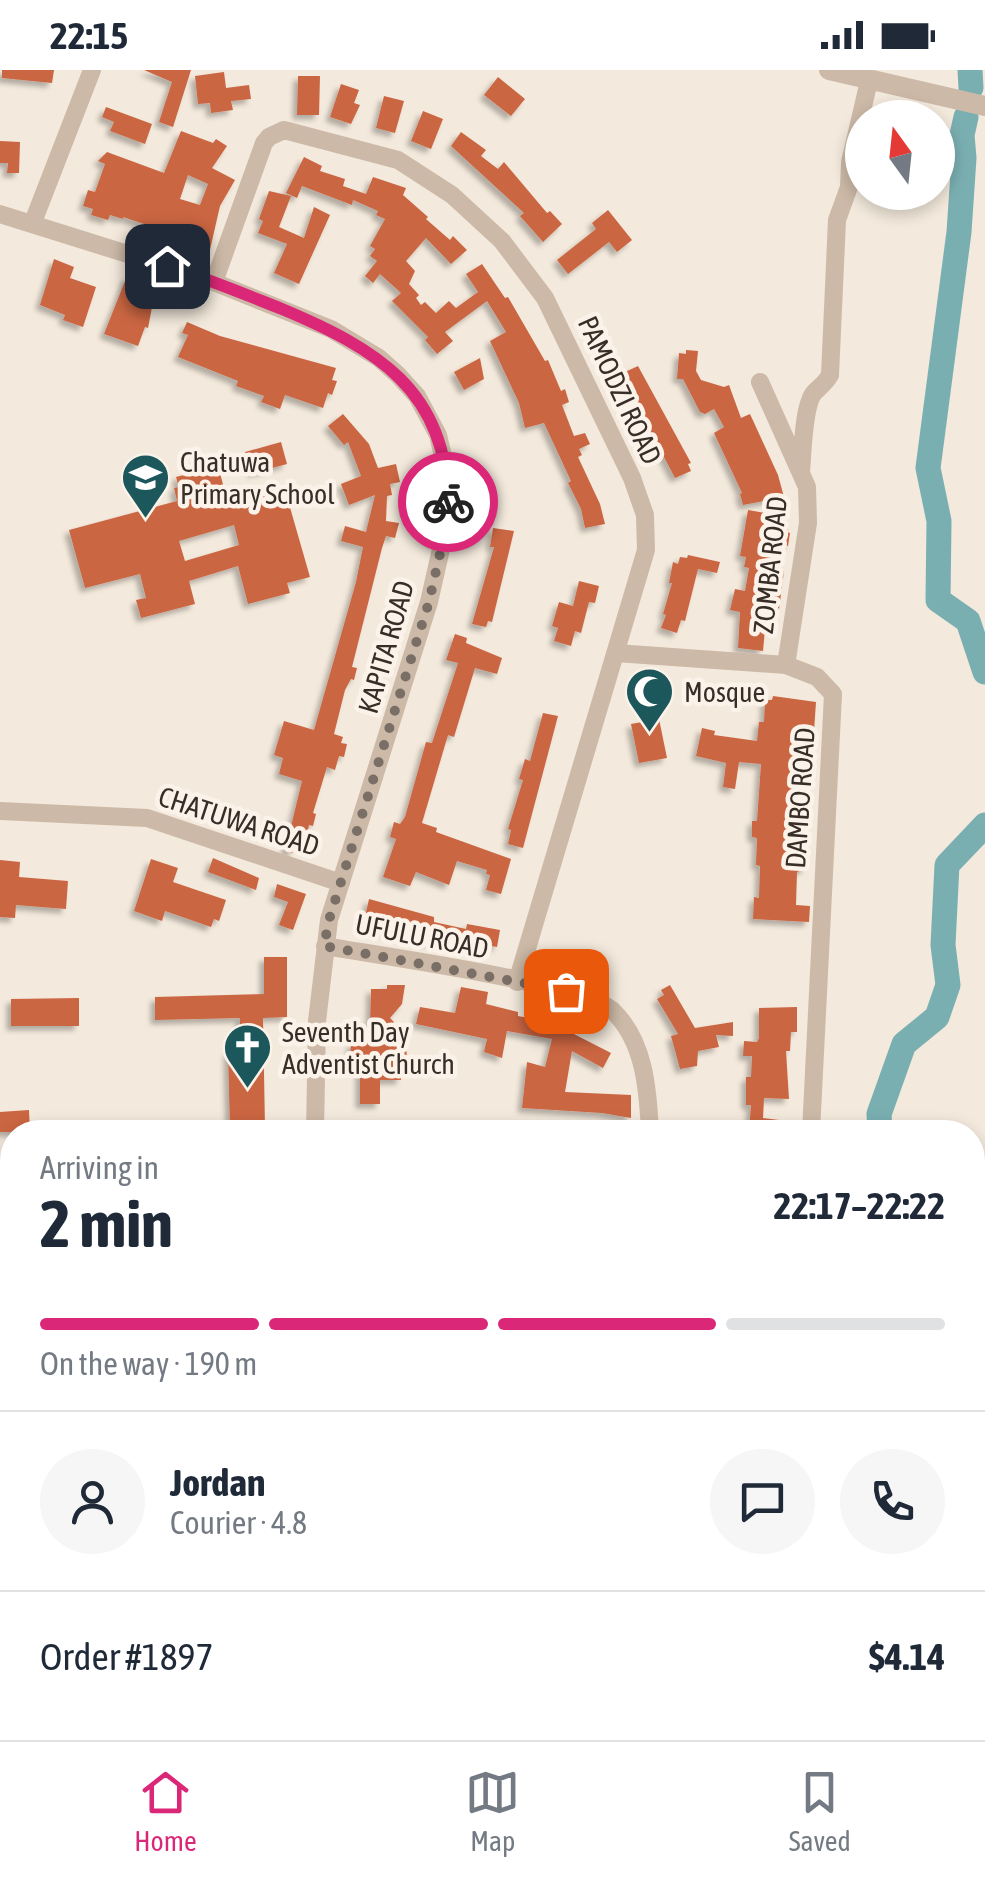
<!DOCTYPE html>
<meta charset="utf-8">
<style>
body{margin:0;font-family:"Asap Condensed",sans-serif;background:#f6f6f7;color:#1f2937;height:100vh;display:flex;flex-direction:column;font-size:38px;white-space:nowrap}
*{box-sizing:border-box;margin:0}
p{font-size:32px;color:#747a83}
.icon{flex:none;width:55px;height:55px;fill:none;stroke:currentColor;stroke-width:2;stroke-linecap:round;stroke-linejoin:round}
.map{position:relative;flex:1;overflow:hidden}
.details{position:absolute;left:0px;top:1050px;width:985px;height:620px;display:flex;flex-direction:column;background:#fff;border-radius:40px 40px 0 0;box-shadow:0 5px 15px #0003}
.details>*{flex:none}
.needle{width:65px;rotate:345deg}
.tools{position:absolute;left:845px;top:30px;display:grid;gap:20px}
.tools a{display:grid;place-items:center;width:110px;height:110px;border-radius:50%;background:#fff;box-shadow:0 5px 15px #0003;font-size:50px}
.pin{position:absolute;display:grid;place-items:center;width:85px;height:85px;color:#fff;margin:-42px;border-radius:20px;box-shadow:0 5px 15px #0006}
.courier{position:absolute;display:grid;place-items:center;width:100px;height:100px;margin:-50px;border:8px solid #db2777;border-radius:50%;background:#fff;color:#222;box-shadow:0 2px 12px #0007}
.summary em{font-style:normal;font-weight:700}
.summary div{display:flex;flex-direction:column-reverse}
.summary{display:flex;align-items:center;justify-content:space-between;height:170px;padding:0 40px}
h1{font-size:65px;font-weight:700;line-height:75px}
.bar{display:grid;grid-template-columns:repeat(4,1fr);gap:15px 10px;align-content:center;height:120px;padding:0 40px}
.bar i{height:12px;border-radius:8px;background:#e0e1e3}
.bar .on{background:#db2777}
.bar p{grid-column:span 4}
.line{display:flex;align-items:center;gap:25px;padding:0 40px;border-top:2px solid #e0e1e3}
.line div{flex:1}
.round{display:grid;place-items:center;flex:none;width:105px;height:105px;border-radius:52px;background:#f6f6f7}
.status{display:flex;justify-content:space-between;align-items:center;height:70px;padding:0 50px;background:#fff;direction:ltr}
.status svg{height:28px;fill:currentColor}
.tab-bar{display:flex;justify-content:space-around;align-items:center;height:140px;border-top:2px solid #e0e1e3;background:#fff;font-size:28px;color:#747a83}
.tab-bar a{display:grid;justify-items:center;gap:5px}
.tab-bar .on{color:#db2777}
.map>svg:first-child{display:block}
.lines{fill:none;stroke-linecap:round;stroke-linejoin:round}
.river{stroke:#7aafb2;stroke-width:25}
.building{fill:#cb6643;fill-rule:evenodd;filter:url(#shadow)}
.minor{stroke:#ccb9a7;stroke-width:18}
.tertiary{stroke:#ccb9a7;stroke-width:20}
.done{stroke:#796f67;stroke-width:10;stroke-dasharray:0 18}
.route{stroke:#db2777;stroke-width:12}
.labels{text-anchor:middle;stroke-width:9;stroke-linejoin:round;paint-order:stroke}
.street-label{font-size:28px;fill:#382e28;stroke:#fbf3e9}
.poi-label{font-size:28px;fill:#382e28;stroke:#fbf3e9;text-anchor:start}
</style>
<div class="status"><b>22:15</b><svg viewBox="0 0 49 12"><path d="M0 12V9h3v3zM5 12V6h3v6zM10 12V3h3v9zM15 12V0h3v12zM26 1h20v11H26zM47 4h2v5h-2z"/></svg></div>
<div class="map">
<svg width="985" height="1670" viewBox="0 0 985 1670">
<defs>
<filter id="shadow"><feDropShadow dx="-4.5" dy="4.5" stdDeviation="2.5" flood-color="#0004"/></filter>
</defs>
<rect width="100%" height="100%" fill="#f3e9dc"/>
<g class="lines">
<!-- river -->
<path class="river" d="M970 0 971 18
M966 47 962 65 964 88 959 162 928 398 939 451 938 530 968 551 985 602
M880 1062 879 1044 904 974 937 947 948 915 943 875 947 795 985 755
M923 1658 927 1670"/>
</g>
<!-- building -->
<path class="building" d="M2 0H54L52 13 2 8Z
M144 0H191L173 57 159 52 172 12Z
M224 2 226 18 249 15 251 29 231 31 233 40 211 43 210 33 198 34 195 6Z
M298 6H320L319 45H297Z
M498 7 525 29 511 46 484 25Z
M341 14 359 20 354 33 360 35 351 54 330 47Z
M384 26 404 31 395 63 376 58Z
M106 37 152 54 145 74 110 61 114 52 102 47Z
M423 41 443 49 431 79 411 71Z
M181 61 213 73 216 69 227 76 212 98 235 110 220 136 209 184 142 161 144 154 123 147V149L110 145 108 150 91 145 93 139 83 136 88 120 95 122 105 94 98 91 107 82 164 103ZM188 105 208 114 200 135 180 129Z
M461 62 486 80 481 86 498 99 504 92 547 143 550 141 562 154 543 172 520 146 524 143 451 76Z
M0 71 20 72 19 103H7L8 93H0Z
M304 87 322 96 320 101 345 109 343 116 366 124 373 107 406 118 403 125 428 147 426 149 450 170 453 166 467 180 451 194 426 168 406 191 415 201 409 214 419 225 416 228 421 235 425 232 436 243 449 231 456 238 478 222 466 204 482 194 505 228 508 227 545 291 548 290 561 321 565 319 569 332 562 335 574 366 585 363 590 374 579 379 582 385 578 387 600 434 605 454 585 458 581 439 568 413 571 411 544 353 525 358 519 333 490 271 506 262 487 231 445 262 453 271 437 284 425 270 428 267 392 231 401 223 380 204 373 213 365 206 377 191 370 186 375 179 370 176 385 149 376 145 378 141 353 130 352 135 302 116 297 128 286 123Z
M269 121 291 126 279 157 304 168 314 137 330 145 299 214 274 203 287 174 258 163 263 151 259 149Z
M608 140 632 170 617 182 609 172 568 204 557 190 596 159 592 153Z
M54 189 74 197 70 208 96 217 83 257 63 250 65 245 40 235Z
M127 206 141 211 135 226 153 232 148 258 145 257 138 276 104 264Z
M187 252 220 266 336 298 332 310 337 311 332 325 328 323 323 338 285 325 280 339 261 332 264 326 236 316 238 311 178 287 188 265 182 263Z
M686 280 698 281 696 301 701 310 724 317 729 315 741 348 750 344 778 405 784 427 743 435 740 424 742 423 714 363 724 357 714 339 705 344 700 342 683 309H677L679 283 686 284Z
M480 288 484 309 464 320 454 302Z
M638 296 691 393 688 394 691 401 675 408 623 309V303Z
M343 344 369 374 378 398 396 394 400 412 390 414 392 425 387 426 386 451 399 453 395 468 386 466 382 478 352 597 357 598 354 610 351 609 345 620 334 664 343 667 341 673 347 674 344 687 339 686 335 700 327 697 313 743 316 744 313 756 309 755 307 765 300 764 292 783 285 781 302 711 279 704 283 688 274 685 284 651 314 660 356 512 363 477 341 471 345 456 366 462 375 425 349 435 341 414 361 406 348 372 344 375 328 356Z
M281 372 287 394 253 403 245 382Z
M218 396 229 436 285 420 310 507 287 513 290 523 248 534 238 496 189 511 195 534 141 548 136 530 146 528 140 504 85 518 69 460 177 431 174 418 179 417 176 407ZM234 455 239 475 185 491 179 471Z
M748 440 782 446 781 453 788 455 787 462 790 463 788 476 784 475 779 501H784L778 547 766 548 763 581 738 578 740 542 730 540 735 519 745 521 749 498 744 497 746 487 740 486Z
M493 458 514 461 492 552 488 551 486 557 472 554 494 477H490Z
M688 485 720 492 717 503 698 499 685 551 681 550 677 563 661 558 666 545 663 544 672 513H669L673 492 678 494 680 487 687 488Z
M579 511 599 516 595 533 589 532 581 563 575 561 571 576 554 571 558 558 552 556 559 532 573 536Z
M455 564 467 568 466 573 502 588 497 604 475 598 454 667 448 665 422 753 437 758 436 762 511 789 501 824 486 820 490 805 486 804 487 800 457 791 449 815 416 802 410 816 383 807 396 769 390 767 394 752 400 754 405 747 426 672 432 673 458 593 446 590Z
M773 626 816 632 814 661 804 662 802 685H808L802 785H806V798L797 802 796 835 810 836 809 852 753 849 754 827 759 828 760 796 756 795 757 768 752 767V751H757L761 694 739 692 735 719 723 717 726 693 696 686 702 658 715 661 714 665 757 671 759 652H764L765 630H772Z
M543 643 558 646 523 778 508 774 511 760 508 759 523 710 519 709 525 689 530 691Z
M659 649 667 688 639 693 631 654Z
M213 788 259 808 256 820 208 802Z
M151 789 178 798 173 812 226 830 219 851 214 849 211 857 165 841 162 851 134 841Z
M0 790 20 792 19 807 68 811 66 839 16 835 15 848 0 847Z
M277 814 306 824 293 860 279 855 288 832 274 827Z
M369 829 434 847V852L466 859 467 854 500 860 497 877 446 868V872L430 869 429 873 363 856Z
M264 887H287V947L263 948 265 1058 230 1059 228 982H240V948L155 950V927L264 924Z
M387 915H405L402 934 390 948 394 952 377 971 406 970 407 991H401V1010H380V1034H360V989H350L351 974H355V955L370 956 371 919H387Z
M670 915 695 958 733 952V966L716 965 719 977 698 981 697 996 680 999 671 966 678 964 657 929 664 925 661 920Z
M461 917 488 922 486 934 518 942V946L566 955 572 958 570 962 611 983 603 998 572 981 565 1022 631 1025V1048L602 1043 522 1038 527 992 545 997 552 969 507 961 502 988 484 982 487 969 416 954 420 937 455 943Z
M79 928V956H11V929Z
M797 937V962H791L790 981H786L789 1029 764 1028 763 1048 787 1051 786 1062H749L751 1035H746V1007H751L752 986H743L744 971 757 972 759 968V938Z
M29 1040 30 1062H0V1042Z
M0 1089H12V1141H0Z
M568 1658H616V1670H568Z
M735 1658H802V1670H735Z"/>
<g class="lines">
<!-- minor -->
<path class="minor" d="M0 144 201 207 331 259 379 288 398 305 417 326 438 365 448 408 446 457 429 532 329 850 317 951 315 1062
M33 152 92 0
M214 212 264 73 269 67 284 60 398 90 452 125 502 171 545 228 632 408 645 445 646 480 517 912
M760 312 807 417 808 453 786 595
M801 401C803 382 803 339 813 324 819 317 825 314 830 305L837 150 849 117 850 92 869 11
M616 583 786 595 817 607 833 624 811 1062
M0 741 147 748 341 813
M325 876C375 885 586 914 613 941 645 972 648 1021 650 1062
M0 1395 12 1400
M0 1574 12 1580
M315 1658V1670
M494 1658V1670
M818 1658V1670
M636 1670 638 1658"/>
<!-- tertiary -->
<path class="tertiary" d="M829 0 985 36"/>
</g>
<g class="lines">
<!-- done -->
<path class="done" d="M448 432 446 457 429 532 329 850 324 876 566 921"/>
<!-- route -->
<path class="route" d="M167 196C206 208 244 224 282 239 375 278 447 320 448 432"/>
</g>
<!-- icons -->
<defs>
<symbol id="school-pin" viewBox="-11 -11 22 30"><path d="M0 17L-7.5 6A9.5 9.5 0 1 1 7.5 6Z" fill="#1c575c" stroke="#fbf3e9"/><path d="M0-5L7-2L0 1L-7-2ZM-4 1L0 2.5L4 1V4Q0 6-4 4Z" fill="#fff"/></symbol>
<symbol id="mosque-pin" viewBox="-11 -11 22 30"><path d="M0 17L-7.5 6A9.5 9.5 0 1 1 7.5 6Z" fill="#1c575c" stroke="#fbf3e9"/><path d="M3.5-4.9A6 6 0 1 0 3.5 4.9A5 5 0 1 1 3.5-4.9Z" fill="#fff"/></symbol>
<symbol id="church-pin" viewBox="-11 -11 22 30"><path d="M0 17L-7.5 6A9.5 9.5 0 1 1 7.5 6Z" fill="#1c575c" stroke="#fbf3e9"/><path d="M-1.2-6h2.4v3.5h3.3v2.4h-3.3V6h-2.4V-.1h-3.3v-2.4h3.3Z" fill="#fff"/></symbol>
</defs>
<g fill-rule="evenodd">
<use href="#school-pin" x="118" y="380" width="55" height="75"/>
<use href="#mosque-pin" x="622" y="594" width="55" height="75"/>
<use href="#church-pin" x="220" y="950" width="55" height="75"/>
</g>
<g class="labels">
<!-- street labels -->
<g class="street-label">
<text transform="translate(620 320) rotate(65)" y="10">PAMODZI ROAD</text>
<text transform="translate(770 495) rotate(-84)" y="10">ZOMBA ROAD</text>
<text transform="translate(386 577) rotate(-74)" y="10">KAPITA ROAD</text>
<text transform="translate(800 728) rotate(-86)" y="10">DAMBO ROAD</text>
<text transform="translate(239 751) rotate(18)" y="10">CHATUWA ROAD</text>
<text transform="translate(422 866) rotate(11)" y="10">UFULU ROAD</text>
</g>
<!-- poi labels -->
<g class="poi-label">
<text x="180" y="402">Chatuwa<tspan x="180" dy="32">Primary School</tspan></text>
<text x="684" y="632">Mosque</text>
<text x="282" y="972">Seventh Day<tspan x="282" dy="32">Adventist Church</tspan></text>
</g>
</g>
</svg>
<div class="tools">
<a><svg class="needle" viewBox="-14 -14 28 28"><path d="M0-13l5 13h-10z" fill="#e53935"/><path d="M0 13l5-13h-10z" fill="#747a83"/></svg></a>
</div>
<div class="pin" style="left:566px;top:921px;background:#ea580c"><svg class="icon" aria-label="bag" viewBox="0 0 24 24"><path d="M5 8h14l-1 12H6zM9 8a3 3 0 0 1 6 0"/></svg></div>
<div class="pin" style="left:167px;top:196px;background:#1f2937"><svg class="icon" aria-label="home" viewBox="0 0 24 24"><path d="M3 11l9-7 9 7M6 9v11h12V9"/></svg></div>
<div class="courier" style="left:448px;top:432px"><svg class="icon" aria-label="bike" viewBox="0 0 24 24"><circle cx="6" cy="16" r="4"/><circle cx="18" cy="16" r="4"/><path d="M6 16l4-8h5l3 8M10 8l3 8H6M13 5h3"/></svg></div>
<section class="details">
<div class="summary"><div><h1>2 min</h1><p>Arriving in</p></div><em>22:17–22:22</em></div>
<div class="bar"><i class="on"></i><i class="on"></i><i class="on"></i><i></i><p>On the way · 190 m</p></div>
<div class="line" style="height:180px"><a class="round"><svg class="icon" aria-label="person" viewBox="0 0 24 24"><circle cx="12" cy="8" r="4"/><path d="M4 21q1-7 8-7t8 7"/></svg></a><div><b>Jordan</b><p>Courier · 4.8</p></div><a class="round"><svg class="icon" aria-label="chat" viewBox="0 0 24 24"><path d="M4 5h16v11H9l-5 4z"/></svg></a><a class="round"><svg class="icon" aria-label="phone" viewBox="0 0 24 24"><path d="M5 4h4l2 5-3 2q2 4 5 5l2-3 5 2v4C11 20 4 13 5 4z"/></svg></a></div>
<div class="line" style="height:130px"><div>Order #1897</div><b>$4.14</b></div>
</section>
</div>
<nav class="tab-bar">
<a class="on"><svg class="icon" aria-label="home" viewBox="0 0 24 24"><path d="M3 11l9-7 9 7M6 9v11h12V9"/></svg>Home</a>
<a><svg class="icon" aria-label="map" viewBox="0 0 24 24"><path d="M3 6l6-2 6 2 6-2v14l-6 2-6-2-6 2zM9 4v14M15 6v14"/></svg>Map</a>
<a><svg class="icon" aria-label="saved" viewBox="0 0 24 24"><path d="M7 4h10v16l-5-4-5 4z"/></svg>Saved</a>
</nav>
